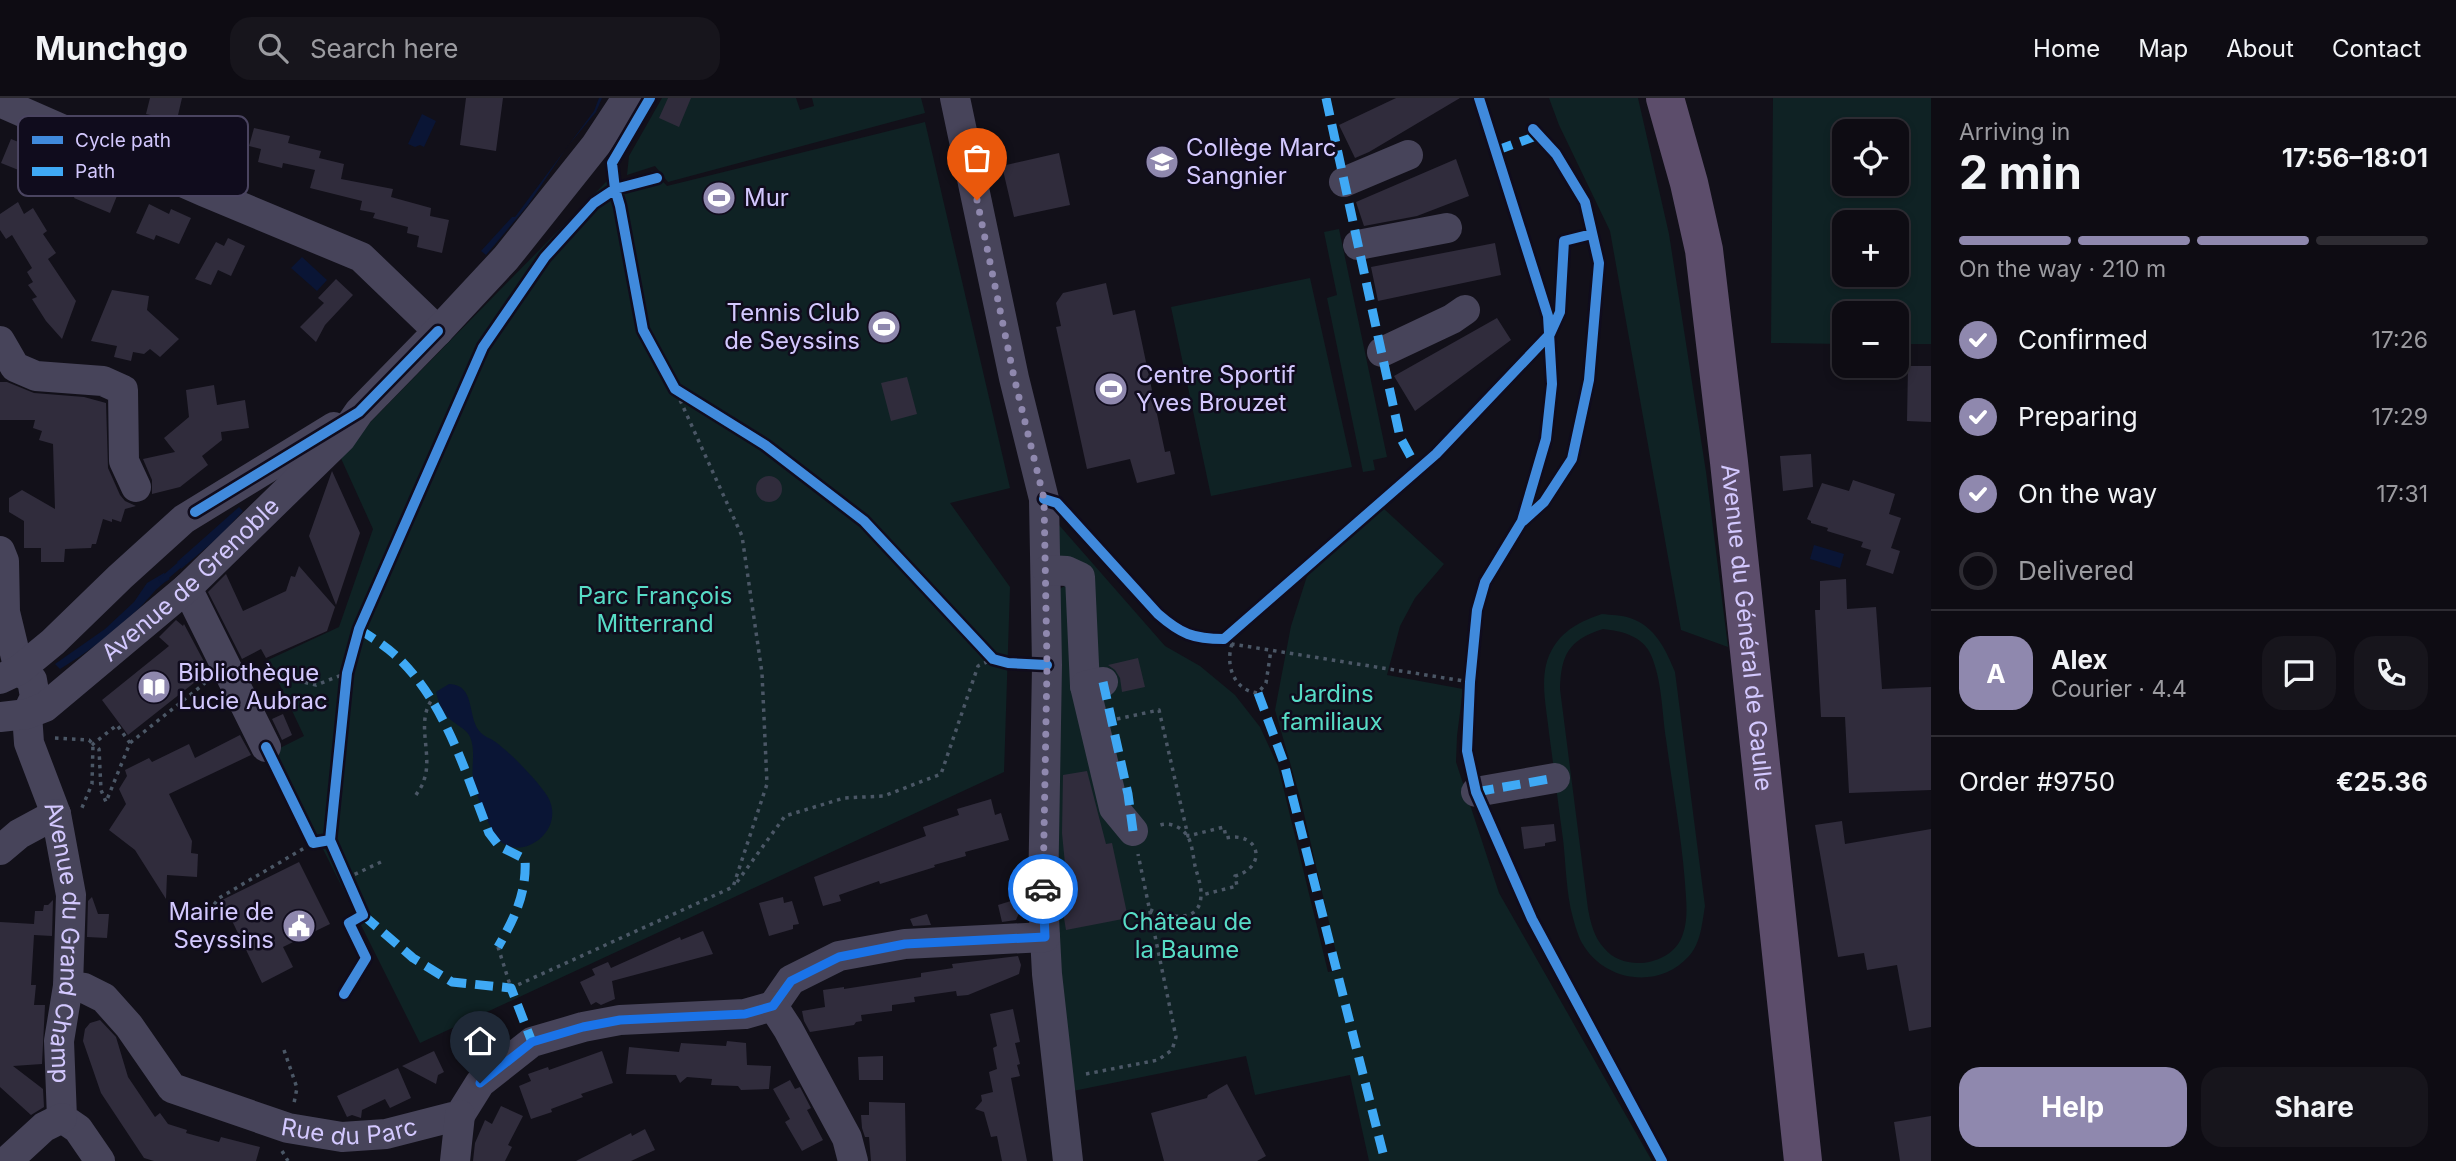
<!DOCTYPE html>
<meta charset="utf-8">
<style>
body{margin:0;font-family:Inter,sans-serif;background:#17151c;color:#f1f3f6;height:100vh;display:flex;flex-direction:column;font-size:26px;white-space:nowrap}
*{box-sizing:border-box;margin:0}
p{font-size:23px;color:#9b9ba0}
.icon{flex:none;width:38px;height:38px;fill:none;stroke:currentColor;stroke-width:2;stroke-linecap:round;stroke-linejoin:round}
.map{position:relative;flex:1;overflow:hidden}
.details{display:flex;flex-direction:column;background:#0e0c13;width:525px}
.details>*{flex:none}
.tools{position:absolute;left:1832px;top:21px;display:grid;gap:14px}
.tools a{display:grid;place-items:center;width:77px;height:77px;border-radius:14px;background:#0e0c13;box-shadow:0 4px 10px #0003,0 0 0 2px #2e2c33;font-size:35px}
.pin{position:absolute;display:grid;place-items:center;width:60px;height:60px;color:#fff;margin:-72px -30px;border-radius:50% 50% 50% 0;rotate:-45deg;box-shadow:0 0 7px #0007}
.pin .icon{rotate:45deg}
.courier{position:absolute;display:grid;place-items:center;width:70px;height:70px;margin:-35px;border:5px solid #1a73e8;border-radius:50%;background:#fff;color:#222;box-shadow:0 2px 9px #0007}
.headline em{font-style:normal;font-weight:700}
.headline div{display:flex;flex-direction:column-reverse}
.headline{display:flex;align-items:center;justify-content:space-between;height:119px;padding:0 28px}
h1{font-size:46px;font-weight:700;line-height:52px}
.bar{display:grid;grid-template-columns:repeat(4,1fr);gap:10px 7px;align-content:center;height:84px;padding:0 28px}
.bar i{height:9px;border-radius:5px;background:#2e2c33}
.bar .selected{background:#8f88ae}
.bar p{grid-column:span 4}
.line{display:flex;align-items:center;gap:18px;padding:0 28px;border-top:2px solid #2e2c33}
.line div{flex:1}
.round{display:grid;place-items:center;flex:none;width:74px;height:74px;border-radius:21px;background:#17151c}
ol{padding:0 28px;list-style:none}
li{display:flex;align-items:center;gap:21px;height:77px}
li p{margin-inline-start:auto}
li .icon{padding:7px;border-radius:50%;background:#8f88ae;color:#fff;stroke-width:4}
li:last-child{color:#9b9ba0}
li i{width:38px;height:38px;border:4px solid #2e2c33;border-radius:50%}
.action{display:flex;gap:14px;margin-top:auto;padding:14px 28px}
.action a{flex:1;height:80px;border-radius:21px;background:#8f88ae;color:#fff;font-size:28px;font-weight:700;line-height:80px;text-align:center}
.action a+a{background:#17151c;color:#f1f3f6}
header{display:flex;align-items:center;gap:42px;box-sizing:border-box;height:98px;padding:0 35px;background:#0e0c13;border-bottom:2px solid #2e2c33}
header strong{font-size:33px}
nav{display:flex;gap:38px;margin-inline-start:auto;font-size:24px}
.search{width:490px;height:63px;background:#17151c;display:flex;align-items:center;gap:18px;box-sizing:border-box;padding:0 24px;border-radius:21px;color:#9b9ba0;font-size:26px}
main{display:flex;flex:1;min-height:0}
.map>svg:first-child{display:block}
.green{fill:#0f2224;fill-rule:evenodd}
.water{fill:#0a1535}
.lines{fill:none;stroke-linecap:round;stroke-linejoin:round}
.stream{stroke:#0a1535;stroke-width:6}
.building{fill:#302c3c}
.path{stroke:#4b5766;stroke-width:3.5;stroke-dasharray:3.5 5;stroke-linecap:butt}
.minor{stroke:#47445a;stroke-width:30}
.major{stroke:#5c4d6b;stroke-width:38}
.quiet{stroke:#3fa9f5;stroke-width:9;stroke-dasharray:18 9;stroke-linecap:butt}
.cycleway-casing{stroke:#100c1d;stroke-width:15}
.cycleway{stroke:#408adc;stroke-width:10}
.done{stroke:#8f88ae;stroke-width:7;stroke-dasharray:0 12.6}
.route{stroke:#1a73e8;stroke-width:9}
.labels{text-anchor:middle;stroke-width:5;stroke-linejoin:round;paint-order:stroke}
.poi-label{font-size:24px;fill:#d3c8fe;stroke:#100c1d;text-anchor:start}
.street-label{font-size:24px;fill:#d3c8fe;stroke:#100c1d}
.park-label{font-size:24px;fill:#57dcc6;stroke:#100c1d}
.key{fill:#100c1d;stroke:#4a4460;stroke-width:2}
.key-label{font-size:19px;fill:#d3c8fe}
</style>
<header>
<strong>Munchgo</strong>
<div class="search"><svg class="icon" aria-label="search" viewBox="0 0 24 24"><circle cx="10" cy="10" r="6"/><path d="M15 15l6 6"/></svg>Search here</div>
<nav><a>Home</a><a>Map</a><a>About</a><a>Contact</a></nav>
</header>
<main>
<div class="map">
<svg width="1931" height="1063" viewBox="0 0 1931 1063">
<rect width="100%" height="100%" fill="#121019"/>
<!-- green -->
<path class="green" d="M662 0H796L800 12 814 8 812 0H921L925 15 668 84 655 68 627 77 629 58Z
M1549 0H1638L1669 136 1706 374 1728 549 1681 532 1610 133 1559 27Z
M1773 0H1931V246H1897V215H1844V246L1771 245ZM1844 33H1897V86H1844ZM1844 124H1897V177H1844Z
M925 24 1010 390 950 405 1010 489 1004 674 420 945 274 653 304 638 268 562 339 529 373 431 339 356 607 83 621 86 653 73 667 88Z
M1339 131 1387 359 1373 362 1375 372 1363 374 1327 200 1337 197 1324 134Z
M1310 180 1352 369 1211 398 1171 209Z
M1383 410 1444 466 1415 500 1400 528 1387 577 1463 591 1457 638 1456 664 1499 795 1652 1063H1369L1350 977 1255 997 1246 958 1073 993 1057 855V492L1067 487V464L1058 456 1059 427 1165 548 1200 568 1235 597 1260 629 1278 668 1328 874 1340 872 1301 703 1275 612 1291 528 1309 472Z
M1602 516C1611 517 1622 517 1630 520 1655 528 1666 552 1675 574L1705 808C1702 825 1701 845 1689 858 1659 892 1604 884 1582 845 1578 838 1575 827 1573 820 1566 795 1566 766 1563 741 1558 706 1554 670 1549 635 1547 613 1541 589 1546 567 1554 537 1575 525 1602 516ZM1603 531C1622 533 1643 538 1651 557 1662 582 1662 614 1666 641 1673 693 1683 746 1686 799 1687 813 1687 828 1681 841 1668 868 1623 874 1604 850 1594 839 1591 826 1588 811L1560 591C1561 556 1569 542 1603 531Z"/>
<!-- water -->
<path class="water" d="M599 0H602L596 14 567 49 528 107 486 157 481 153 512 119H515L594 13Z
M422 16 436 23 424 49 420 47 415 49 408 46Z
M302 159 327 182 317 193 291 170Z
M239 409 243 413 220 438 181 471 177 464Z
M1814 447 1844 456 1840 470 1810 461Z
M164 475 170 481C155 489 147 504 134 515 111 536 87 555 60 571L55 566 105 531 134 504 147 485Z
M449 586C477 587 466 620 481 635 485 639 490 640 494 643 508 652 542 687 549 701 565 735 519 765 498 741 489 730 476 696 473 682 471 668 476 653 470 639 467 632 461 630 455 625 444 618 439 607 436 594Z"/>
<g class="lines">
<!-- stream -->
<path class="stream" d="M162 482 183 464"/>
</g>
<!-- building -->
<path class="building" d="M150 0H182L175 30 159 26 160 19 146 16Z
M466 0H503L496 53 460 47Z
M668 0H691L679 29 659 20Z
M1396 0H1460L1369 54 1355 60 1339 27Z
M254 30 290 38 288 45 321 53 319 60 344 66 341 81 393 91 391 99 431 110 430 118 449 122 442 155 417 149 419 138 407 135 408 129 373 120 375 115 360 112 362 103 310 90 315 72 283 65 282 70 258 64 261 51 249 48Z
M11 41 46 55 36 79 1 65Z
M1059 55 1070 107 1014 119 1002 68Z
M1456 61 1469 98 1417 118 1364 128 1356 104Z
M83 78 92 82 94 78 121 88 110 115 74 100Z
M18 104 24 116 33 110 47 133 43 136 56 155 48 161 76 203 62 241 46 223 32 201 37 199 28 187 33 184 27 174 32 170 12 137 6 141 0 132V116Z
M149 106 169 116 171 111 191 120 179 146 156 137 154 142 136 135Z
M228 140 245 148 231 178 218 172 211 187 195 181 216 144 224 148Z
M1495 145 1501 177 1378 203 1371 169Z
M336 181 353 197 325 227 316 244 300 229 324 205 318 200Z
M1106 185 1113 217 1135 212 1165 354 1170 353 1175 376 1137 385 1130 361 1087 371 1056 229 1061 228 1056 205 1063 195Z
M112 192 149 198 147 212 179 241 160 259 150 251 144 256 133 254 131 263 114 259 117 248 91 243Z
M1497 220 1511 242 1415 313 1394 278Z
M1908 268H1931V324L1907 323Z
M907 279 917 316 891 323 881 285Z
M0 284H7L34 295 84 299 106 305 108 370 120 397 125 403 136 408 125 411 121 424 112 421V424L103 421 96 446H92L91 450 65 451 64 464H41V450H24V423L9 414V400L22 392 55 411 53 346 39 342 42 333 33 330 35 322H0Z
M214 287 217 307 245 302 249 330 221 334 222 342 202 358 208 367 180 389 152 396V382L143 361 175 354 164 340 189 319 186 292Z
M1811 356 1813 389 1783 393 1780 358Z
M332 373 360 435 336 507 309 438Z
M756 391a13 13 0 1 1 26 0a13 13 0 1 1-26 0Z
M1853 382 1895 396 1889 416 1901 420 1891 450 1900 453 1893 476 1866 467 1871 452 1861 449 1863 444 1827 433 1828 430 1811 425V423L1807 421 1822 385 1849 393Z
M299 468 335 509 327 533 266 560 261 551 242 561 208 494 226 476 243 513 286 493 291 478 295 479Z
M1846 481 1847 511 1876 509 1882 591 1931 589V692L1849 695 1845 619H1821L1815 512H1820V483Z
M176 522 183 528 184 526 209 573 128 637 102 602 169 548 159 539Z
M1138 560 1145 589 1122 594 1120 580 1115 572 1108 567Z
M283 616 292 637 282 642 272 621Z
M240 637 251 657 169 696 192 743 191 755 198 756 197 779 167 777 166 801 135 752 109 732 126 706 119 691 127 678 125 672 149 660 152 664 189 646 195 660Z
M1087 673 1106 746 1112 745 1128 820 1066 832 1062 808 1069 807 1062 735 1063 677Z
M991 701 995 717 1001 715 1009 742 965 754 966 758 934 767 935 769 880 786 879 783 839 797 841 803 823 808 814 779 926 738 923 729 959 717 957 711Z
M1842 723 1845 746 1931 731V929L1909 933 1897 867 1867 872 1864 855 1838 859 1815 727Z
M1554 726 1556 743 1545 745V748L1524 751 1521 729Z
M299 764 330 826 283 849 293 869 262 885 222 802Z
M92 799 98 816H109L107 840 87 839 88 803Z
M783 799 784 805 792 803 799 826 793 827V831L769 838 759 805Z
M1020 800V813L1016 822 1002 824 998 807Z
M53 802 52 838 34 837 31 887H36L34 907H45L42 966 13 968 43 991 44 1009 31 1017 0 989V824L34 826 35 813H43L44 807H48Z
M927 816 931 827 913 828 910 821Z
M703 833 713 856 612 883 615 901 601 907 596 904 591 907 580 884 595 877 592 871 608 864 611 870 680 839 681 842Z
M1018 858 1021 867 1019 876 968 897 957 898 956 893 914 899 915 904 892 907V913L861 917 862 923 856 924 854 927 810 934 804 923 802 913 825 909 823 892 844 889V891L921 879V875L953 870 952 866Z
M1013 911 1020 944 1015 945 1020 966 1017 967 1020 978 1011 980 1027 1063H1002L997 1038 991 1039 984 1014 975 1011 982 1003 981 997 993 994 989 974 997 971 993 950 997 948 990 916Z
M100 922 116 939 128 979 155 1019 160 1015 168 1026 187 1032 186 1035 219 1044 221 1039 260 1049 256 1063H154L144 1060 101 995 83 943 85 931 90 925Z
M727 943 746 945 747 967 771 968 769 991 741 992 738 988 711 987 712 981 687 979 680 985 676 977 626 976 629 949 679 954 681 945 726 948Z
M434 953 444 974 438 977 436 986 402 968Z
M602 953 613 985 581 996 583 999 551 1011 552 1014 531 1021 519 988 531 983 528 976 548 969 549 972Z
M883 958V982H859L858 959Z
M398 970 411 1000 390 1010 385 1001 362 1012 361 1020 352 1017 347 1019 337 998Z
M790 982 795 991 800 989 811 1010 807 1012 823 1042 802 1053 785 1024 790 1021 773 991Z
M1227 986 1266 1058 1257 1063H1164L1151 1015 1207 1000 1208 997Z
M869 1004 905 1005 906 1063H871L869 1039H865L862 1030 861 1017H869Z
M501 1008 523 1018 508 1047 512 1049 505 1063H473L475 1045 485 1022 492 1026Z
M1931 1018V1063H1900L1894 1024Z
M645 1031 655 1052 631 1063H576L631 1035 632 1038Z"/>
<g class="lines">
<!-- path -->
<path class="path" d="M1224 541 1232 546 1470 584
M1232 546C1225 567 1234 593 1258 595L1266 585 1271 552
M255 573 316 587 347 575
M1117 621 1159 612 1188 738 1224 729 1226 740C1260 733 1268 769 1235 778L1237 788 1202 797
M55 640 89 642 93 646 92 686 81 712
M130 645 117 627 93 646 99 651 101 692 106 704 130 645 205 585
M277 671 313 745 330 742
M416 697C419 692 423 687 424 682 433 657 416 626 431 603
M347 780 381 764
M737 784 785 718 844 700 884 698 941 676 978 568 993 561
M1150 812C1168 819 1202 827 1201 795 1201 786 1197 776 1195 768 1193 758 1192 743 1186 736 1179 727 1166 723 1156 729
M204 820 219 800 313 745
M498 849 511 890 733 789 767 686 762 575 742 438 675 291
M284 952 297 990 294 1005
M1086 976 1158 962 1172 952 1176 939 1138 756
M282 1053 288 1063"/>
<!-- minor -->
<g class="minor">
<path d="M955 0 1014 280 1044 401 1047 567 1043 801 1047 876 1068 1063"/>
<path d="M0 4 205 94 361 159 438 233"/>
<path d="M1344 84 1408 57"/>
<path d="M1358 147 1447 130"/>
<path d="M0 243 15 269 36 278 103 283 123 292 124 363 136 389"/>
<path d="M1382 254 1452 221 1465 212"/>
<path d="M0 453 4 463 5 514 19 572"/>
<path d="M1047 472 1067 473 1080 479 1085 588"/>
<path d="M187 490 266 649"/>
<path id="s1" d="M19 572 32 582 35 599 27 616 29 645 56 716 71 797 68 888 59 943 62 1020 78 1031 100 1063"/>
<path d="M0 581 19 572 53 544 120 479 184 421 334 329"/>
<path d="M1103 584 1085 588 1114 710 1133 733"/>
<path id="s2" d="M0 619 27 616 45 609 187 490 341 340 359 314 438 233 506 160 596 47 627 0"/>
<path d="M1476 694 1555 680"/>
<path d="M0 752 19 736 56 716"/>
<path id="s3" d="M68 888 84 890 104 900 129 928 172 990 288 1030 342 1039 386 1036 460 1017 480 985 532 944 583 929 620 922 745 916 773 908 791 882 839 858 905 846 1045 839"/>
<path d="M773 908 788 931 847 1040 853 1063"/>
<path d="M7 1063 44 1029 62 1020"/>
<path d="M455 1063 460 1017"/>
</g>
<!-- major -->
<path class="major" id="s4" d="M1665 0 1689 85 1704 152 1729 364 1803 1063"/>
<!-- quiet -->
<path class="quiet" d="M1326 0 1400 339 1418 372
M1495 53 1539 37
M359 531C371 539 384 547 394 556 445 602 465 674 489 735L499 748 525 761C527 795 514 821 498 849
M1103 584 1128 696 1133 733
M1258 595 1284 665 1385 1063
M1476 694 1555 680
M363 817 413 860 452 884 511 890 532 944"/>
<defs>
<path id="cycleway" d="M650 0 612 65 615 91 620 108 643 232 675 291 765 347 864 423 993 561 1008 565 1047 567
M1479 0 1548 218 1552 286 1546 341 1522 423 1485 484 1477 512 1470 584 1467 653 1476 694 1532 821 1662 1063
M1044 401 1057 405 1158 516C1181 536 1193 541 1224 541L1436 356 1550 236 1560 214 1564 143 1592 136
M195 414 359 314 438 233
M1523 423 1544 404 1572 361 1589 282 1599 165 1585 104 1556 56 1533 31
M266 649 313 745 330 742
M344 896 366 860 349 825 363 817 330 742 347 575 359 531 483 249 545 159 594 105 615 91 657 80"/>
</defs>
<!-- cycleway casing -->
<use href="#cycleway" class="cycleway-casing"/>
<!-- cycleway -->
<use href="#cycleway" class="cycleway"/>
</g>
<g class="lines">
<!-- done -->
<path class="done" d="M977 102 1014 279 1044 401 1047 567 1043 791"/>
<!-- route -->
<path class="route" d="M480 985 532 944 583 929 620 922 745 916 773 908 791 883 839 859 905 846 1045 839 1043 791"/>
</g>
<!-- icons -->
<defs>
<symbol id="school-disc" viewBox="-11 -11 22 22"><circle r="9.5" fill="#8f88ae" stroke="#100c1d"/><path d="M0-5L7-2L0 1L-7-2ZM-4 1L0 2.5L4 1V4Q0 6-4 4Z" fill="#fff"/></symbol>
<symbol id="stadium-disc" viewBox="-11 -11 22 22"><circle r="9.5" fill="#8f88ae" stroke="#100c1d"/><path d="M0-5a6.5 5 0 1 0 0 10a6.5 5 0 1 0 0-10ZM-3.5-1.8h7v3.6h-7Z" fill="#fff"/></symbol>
<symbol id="library-disc" viewBox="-11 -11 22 22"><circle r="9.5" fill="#8f88ae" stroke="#100c1d"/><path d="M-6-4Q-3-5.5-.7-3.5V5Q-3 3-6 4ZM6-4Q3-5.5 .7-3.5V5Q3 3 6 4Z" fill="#fff"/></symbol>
<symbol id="civic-disc" viewBox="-11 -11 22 22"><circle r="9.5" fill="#8f88ae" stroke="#100c1d"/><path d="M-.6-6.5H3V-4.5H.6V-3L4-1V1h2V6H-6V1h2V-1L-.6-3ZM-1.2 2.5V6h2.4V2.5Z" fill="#fff"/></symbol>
</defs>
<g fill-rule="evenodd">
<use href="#school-disc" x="1143" y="45" width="38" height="38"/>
<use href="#stadium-disc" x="700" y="81" width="38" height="38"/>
<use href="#stadium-disc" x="865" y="210" width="38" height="38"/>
<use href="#stadium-disc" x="1092" y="272" width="38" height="38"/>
<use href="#library-disc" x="135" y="570" width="38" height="38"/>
<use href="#civic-disc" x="280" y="809" width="38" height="38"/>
</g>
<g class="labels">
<!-- poi labels -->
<g class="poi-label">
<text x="1186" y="58">Collège Marc<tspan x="1186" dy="28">Sangnier</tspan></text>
<text x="744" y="108">Mur</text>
<text x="860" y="223" text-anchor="end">Tennis Club<tspan x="860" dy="28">de Seyssins</tspan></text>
<text x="1136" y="285">Centre Sportif<tspan x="1136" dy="28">Yves Brouzet</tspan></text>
<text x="178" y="583">Bibliothèque<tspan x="178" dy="28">Lucie Aubrac</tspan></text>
<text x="274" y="822" text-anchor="end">Mairie de<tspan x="274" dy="28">Seyssins</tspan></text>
</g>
<!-- street labels -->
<g class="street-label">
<text dy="8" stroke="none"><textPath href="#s2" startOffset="240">Avenue de Grenoble</textPath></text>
<text dy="8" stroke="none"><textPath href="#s4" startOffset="537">Avenue du Général de Gaulle</textPath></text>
<text dy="8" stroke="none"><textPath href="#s1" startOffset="287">Avenue du Grand Champ</textPath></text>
<text dy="8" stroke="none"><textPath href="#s3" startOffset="336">Rue du Parc</textPath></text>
</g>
<!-- park labels -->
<g class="park-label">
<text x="655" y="506">Parc François<tspan x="655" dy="28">Mitterrand</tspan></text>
<text x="1332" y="604">Jardins<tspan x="1332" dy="28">familiaux</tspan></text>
<text x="1187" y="832">Château de<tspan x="1187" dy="28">la Baume</tspan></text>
</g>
</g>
<!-- legend -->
<rect x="18" y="18" width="230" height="80" rx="10" class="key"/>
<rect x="32" y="38" width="31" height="8" fill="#408adc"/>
<rect x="32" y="69" width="31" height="9" fill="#3fa9f5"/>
<g class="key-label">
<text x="75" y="49">Cycle path</text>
<text x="75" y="80">Path</text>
</g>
</svg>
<div class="tools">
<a><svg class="icon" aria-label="locate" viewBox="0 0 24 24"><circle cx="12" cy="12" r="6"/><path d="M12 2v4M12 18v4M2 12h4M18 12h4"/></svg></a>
<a>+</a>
<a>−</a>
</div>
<div class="pin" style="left:977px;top:102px;background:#ea580c"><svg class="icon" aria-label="bag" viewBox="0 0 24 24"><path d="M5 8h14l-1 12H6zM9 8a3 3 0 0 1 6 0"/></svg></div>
<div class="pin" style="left:480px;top:985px;background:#1f2937"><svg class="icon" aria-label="home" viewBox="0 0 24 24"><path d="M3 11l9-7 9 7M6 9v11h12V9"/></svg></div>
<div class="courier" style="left:1043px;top:791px"><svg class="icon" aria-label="car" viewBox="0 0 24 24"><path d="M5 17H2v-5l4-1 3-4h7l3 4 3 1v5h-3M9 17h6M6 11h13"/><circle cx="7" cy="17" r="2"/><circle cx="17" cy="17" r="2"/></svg></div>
</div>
<section class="details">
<div class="headline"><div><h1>2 min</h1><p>Arriving in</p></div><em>17:56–18:01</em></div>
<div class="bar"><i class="selected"></i><i class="selected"></i><i class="selected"></i><i></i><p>On the way · 210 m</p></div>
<ol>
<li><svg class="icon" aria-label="check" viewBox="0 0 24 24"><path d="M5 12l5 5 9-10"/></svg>Confirmed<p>17:26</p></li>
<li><svg class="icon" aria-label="check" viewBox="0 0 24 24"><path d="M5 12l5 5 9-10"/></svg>Preparing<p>17:29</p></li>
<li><svg class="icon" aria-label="check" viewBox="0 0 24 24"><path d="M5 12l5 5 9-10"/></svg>On the way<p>17:31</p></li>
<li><i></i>Delivered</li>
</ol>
<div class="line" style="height:126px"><b class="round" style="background:#8f88ae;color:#fff">A</b><div><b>Alex</b><p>Courier · 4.4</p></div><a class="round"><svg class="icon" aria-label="chat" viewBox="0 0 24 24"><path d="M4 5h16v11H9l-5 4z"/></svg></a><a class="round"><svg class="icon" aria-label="phone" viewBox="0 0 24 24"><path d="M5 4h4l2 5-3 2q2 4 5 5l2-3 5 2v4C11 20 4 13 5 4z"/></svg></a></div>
<div class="line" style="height:91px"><div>Order #9750</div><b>€25.36</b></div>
<div class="action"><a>Help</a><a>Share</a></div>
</section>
</main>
